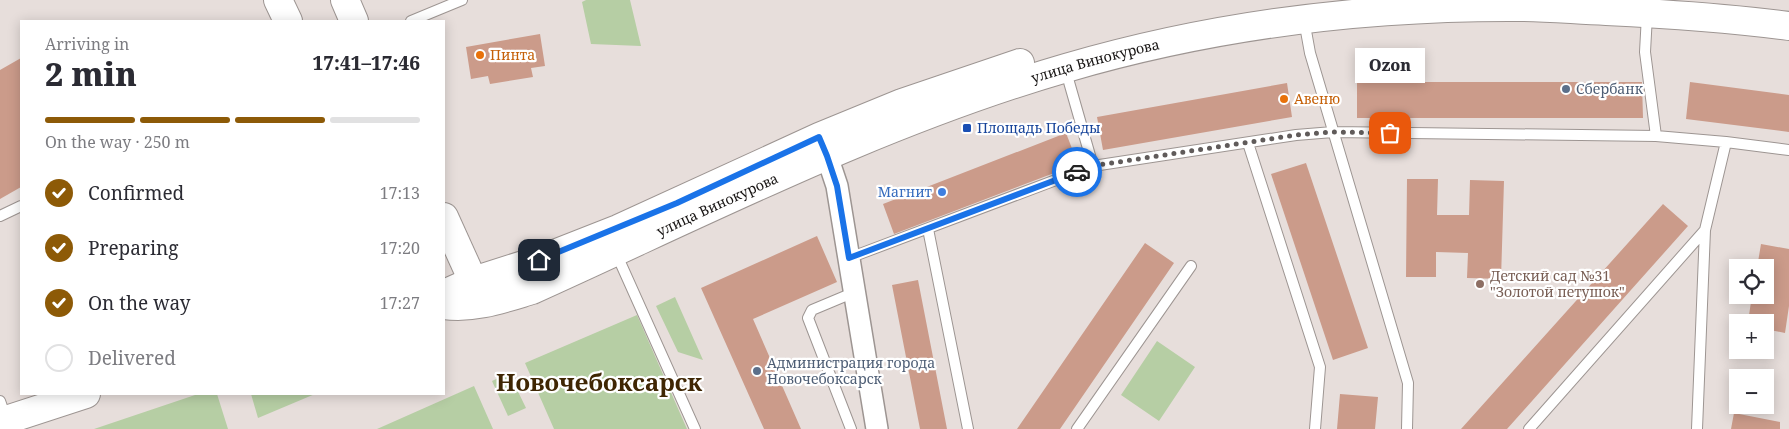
<!DOCTYPE html>
<meta charset="utf-8">
<style>
body{margin:0;font-family:"Noto Serif",serif;background:#f2f2f3;color:#2b2b33;height:100vh;display:flex;flex-direction:column;font-size:19px;white-space:nowrap}
*{box-sizing:border-box;margin:0}
p{font-size:16px;color:#7c7c81}
.icon{flex:none;width:28px;height:28px;fill:none;stroke:currentColor;stroke-width:2;stroke-linecap:round;stroke-linejoin:round}
.map{position:relative;flex:1;overflow:hidden}
.details{position:absolute;left:20px;top:20px;width:425px;height:375px;display:flex;flex-direction:column;background:#fff;border-radius:0px;box-shadow:0 2px 12px #0003}
.details>*{flex:none}
.fabs{position:absolute;left:1729px;top:259px;display:grid;gap:10px}
.fabs a{display:grid;place-items:center;width:45px;height:45px;border-radius:0px;background:#fff;box-shadow:0 2px 12px #0003;font-size:25px}
.pin{position:absolute;display:grid;place-items:center;width:42px;height:42px;color:#fff;margin:-21px;border-radius:10px;box-shadow:0 2px 8px #0006}
.courier{position:absolute;display:grid;place-items:center;width:50px;height:50px;margin:-25px;border:4px solid #1a73e8;border-radius:50%;background:#fff;color:#222;box-shadow:0 1px 6px #0007}
.bubble{position:absolute;height:35px;border-radius:0px;background:#fff;box-shadow:0 2px 12px #0003;font-size:16px;font-weight:800;line-height:35px;text-align:center}
.head em{font-style:normal;font-weight:800}
.head div{display:flex;flex-direction:column-reverse}
.head{display:flex;align-items:center;justify-content:space-between;height:85px;padding:0 25px}
h1{font-size:32px;font-weight:800;line-height:38px}
.bar{display:grid;grid-template-columns:repeat(4,1fr);gap:8px 5px;align-content:center;height:60px;padding:0 25px}
.bar i{height:6px;border-radius:4px;background:#e1e1e2}
.bar .current{background:#8d5a07}
.bar p{grid-column:span 4}
ol{padding:0 25px;list-style:none}
li{display:flex;align-items:center;gap:15px;height:55px}
li p{margin-inline-start:auto}
li .icon{padding:5px;border-radius:50%;background:#8d5a07;color:#fff;stroke-width:4}
li:last-child{color:#7c7c81}
li i{width:28px;height:28px;border:2px solid #e1e1e2;border-radius:50%}
.map>svg:first-child{display:block}
.green{fill:#b6cea4}
.building{fill:#cb9b8a}
.lines{fill:none;stroke-linecap:round;stroke-linejoin:round}
.lane-casing{stroke:#9d9592;stroke-width:12}
.street-casing{stroke:#9d9592;stroke-width:24}
.secondary-casing{stroke:#9d9592;stroke-width:30}
.lane{stroke:#fff;stroke-width:10}
.street{stroke:#fff;stroke-width:21}
.secondary{stroke:#fff;stroke-width:28}
.done{stroke:#605b5a;stroke-width:5;stroke-dasharray:0 9}
.route{stroke:#1a73e8;stroke-width:6}
.food-dot{fill:#e8710a;stroke:#fff;stroke-width:2}
.service-dot{fill:#5c6f8a;stroke:#fff;stroke-width:2}
.transit-dot{fill:#1a4fb4;stroke:#fff;stroke-width:2}
.shop-dot{fill:#3f7fe0;stroke:#fff;stroke-width:2}
.education-dot{fill:#8d6e63;stroke:#fff;stroke-width:2}
.labels{text-anchor:middle;stroke-width:4.5;stroke-linejoin:round;paint-order:stroke}
.food-label{font-size:14px;fill:#c56008;stroke:#fff;text-anchor:start}
.street-label{font-size:14px;fill:#181514;stroke:#fff}
.service-label{font-size:14px;fill:#4e5e75;stroke:#fff;text-anchor:start}
.transit-label{font-size:14px;fill:#164399;stroke:#fff;text-anchor:start}
.shop-label{font-size:14px;fill:#366cbe;stroke:#fff;text-anchor:end}
.education-label{font-size:14px;fill:#785e54;stroke:#fff;text-anchor:start}
.town-label{font-size:24px;font-weight:bold;fill:#3f2603;stroke:#fff}
</style>
<div class="map">
<svg width="1789" height="429" viewBox="0 0 1789 429">
<rect width="100%" height="100%" fill="#e7dedb"/>
<!-- green -->
<path class="green" d="M586 0H630L641 46 591 44 582 2Z
M675 297 703 360 678 352 656 306Z
M637 315 687 429H554L525 363Z
M1157 341 1195 367 1159 421 1121 395Z
M509 373 526 408 508 416 492 381Z
M474 386 493 429H377Z
M198 394H217L228 429H94Z
M251 394H315L258 418Z"/>
<!-- building -->
<path class="building" d="M540 34 545 66 531 68 533 77 490 84 488 76 471 79 466 47Z
M21 58V187L0 199V70Z
M1357 82H1642L1643 118H1357Z
M1690 82 1789 95V132L1686 119Z
M1287 83 1292 117 1103 150 1097 117Z
M1066 133 1078 164 894 234 883 204Z
M1306 163 1368 348 1333 360 1271 174Z
M1407 179H1438L1437 215H1469L1470 180 1504 181 1501 279 1467 278 1468 253 1436 252V277H1406Z
M1663 204 1688 226 1507 429H1461Z
M817 236 837 282 753 319 801 429H764L701 288Z
M1145 243 1174 263 1060 429H1017Z
M1761 244 1789 249V306L1785 333 1765 329V322H1748L1752 295H1765V268H1757Z
M918 280 947 429H920L892 285Z
M1340 394 1378 397 1375 429H1337Z
M1734 413 1780 422V429H1731Z"/>
<g class="lines">
<defs>
<path id="lane" d="M1647 15 1645 52 1656 136
M1304 20 1310 53 1408 383 1407 429
M411 21 462 0
M1065 68 1093 166
M1248 143 1320 367 1315 429
M0 216 21 206
M928 229 968 429
M616 253 695 429
M849 258 1093 166 1296 135 1333 132 1656 136 1726 142 1789 150
M0 401 6 418
M851 429 808 318 812 310 855 292
M1077 429 1191 266
M1529 429 1705 230 1726 142
M1697 429 1705 230"/>
<path id="street" d="M827 156 837 186 877 429"/>
<g id="secondary">
<path d="M278 0 288 21"/>
<path d="M345 0 354 21"/>
<path d="M444 217 473 281"/>
<path d="M444 294 473 281 539 260 618 229 819 137 902 103 1020 63"/>
<path id="s1" d="M444 305C475 309 502 299 532 290 707 211 880 122 1066 68 1213 25 1367 6 1520 7 1549 7 1577 10 1606 11 1667 14 1728 18 1789 26"/>
<path d="M0 422 86 394"/>
</g>
</defs>
<!-- lane casing -->
<use href="#lane" class="lane-casing"/>
<!-- street casing -->
<use href="#street" class="street-casing"/>
<!-- secondary casing -->
<use href="#secondary" class="secondary-casing"/>
<!-- lane -->
<use href="#lane" class="lane"/>
<!-- street -->
<use href="#street" class="street"/>
<!-- secondary -->
<use href="#secondary" class="secondary"/>
</g>
<g class="lines">
<!-- done -->
<path class="done" d="M1077 172 1092 166 1296 135 1333 132 1390 133"/>
<!-- route -->
<path class="route" d="M539 260 677 203 819 137 827 156 837 186 849 258 1077 172"/>
</g>
<!-- markers -->
<g class="food-dot">
<circle cx="480" cy="55" r="5"/>
<circle cx="1284" cy="99" r="5"/>
</g>
<g class="service-dot">
<circle cx="1566" cy="89" r="5"/>
<circle cx="757" cy="371" r="5"/>
</g>
<rect class="transit-dot" x="962" y="123" width="10" height="10" rx="2.5"/>
<circle class="shop-dot" cx="942" cy="192" r="5"/>
<circle class="education-dot" cx="1480" cy="284" r="5"/>
<g class="labels">
<!-- food labels -->
<g class="food-label">
<text x="490" y="60">Пинта</text>
<text x="1294" y="104">Авеню</text>
</g>
<!-- street labels -->
<g class="street-label">
<text dy="5" stroke="none"><textPath href="#s1" startOffset="699">улица Винокурова</textPath></text>
<text dy="5" stroke="none"><textPath href="#s1" startOffset="294">улица Винокурова</textPath></text>
</g>
<!-- service labels -->
<g class="service-label">
<text x="1576" y="94">Сбербанк</text>
<text x="767" y="368">Администрация города<tspan x="767" dy="16">Новочебоксарск</tspan></text>
</g>
<!-- transit labels -->
<g class="transit-label">
<text x="977" y="133">Площадь Победы</text>
</g>
<!-- shop labels -->
<g class="shop-label">
<text x="932" y="197">Магнит</text>
</g>
<!-- education labels -->
<g class="education-label">
<text x="1490" y="281">Детский сад №31<tspan x="1490" dy="16">"Золотой петушок"</tspan></text>
</g>
<!-- town labels -->
<g class="town-label">
<text x="599" y="391">Новочебоксарск</text>
</g>
</g>
</svg>
<div class="fabs">
<a><svg class="icon" aria-label="locate" viewBox="0 0 24 24"><circle cx="12" cy="12" r="6"/><path d="M12 2v4M12 18v4M2 12h4M18 12h4"/></svg></a>
<a>+</a>
<a>−</a>
</div>
<div class="pin" style="left:1390px;top:133px;background:#ea580c"><svg class="icon" aria-label="bag" viewBox="0 0 24 24"><path d="M5 8h14l-1 12H6zM9 8a3 3 0 0 1 6 0"/></svg></div>
<div class="pin" style="left:539px;top:260px;background:#1f2937"><svg class="icon" aria-label="home" viewBox="0 0 24 24"><path d="M3 11l9-7 9 7M6 9v11h12V9"/></svg></div>
<div class="courier" style="left:1077px;top:172px"><svg class="icon" aria-label="car" viewBox="0 0 24 24"><path d="M5 17H2v-5l4-1 3-4h7l3 4 3 1v5h-3M9 17h6M6 11h13"/><circle cx="7" cy="17" r="2"/><circle cx="17" cy="17" r="2"/></svg></div>
<div class="bubble" style="left:1355px;top:48px;width:70px">Ozon</div>
<section class="details">
<div class="head"><div><h1>2 min</h1><p>Arriving in</p></div><em>17:41–17:46</em></div>
<div class="bar"><i class="current"></i><i class="current"></i><i class="current"></i><i></i><p>On the way · 250 m</p></div>
<ol>
<li><svg class="icon" aria-label="check" viewBox="0 0 24 24"><path d="M5 12l5 5 9-10"/></svg>Confirmed<p>17:13</p></li>
<li><svg class="icon" aria-label="check" viewBox="0 0 24 24"><path d="M5 12l5 5 9-10"/></svg>Preparing<p>17:20</p></li>
<li><svg class="icon" aria-label="check" viewBox="0 0 24 24"><path d="M5 12l5 5 9-10"/></svg>On the way<p>17:27</p></li>
<li><i></i>Delivered</li>
</ol>
</section>
</div>
